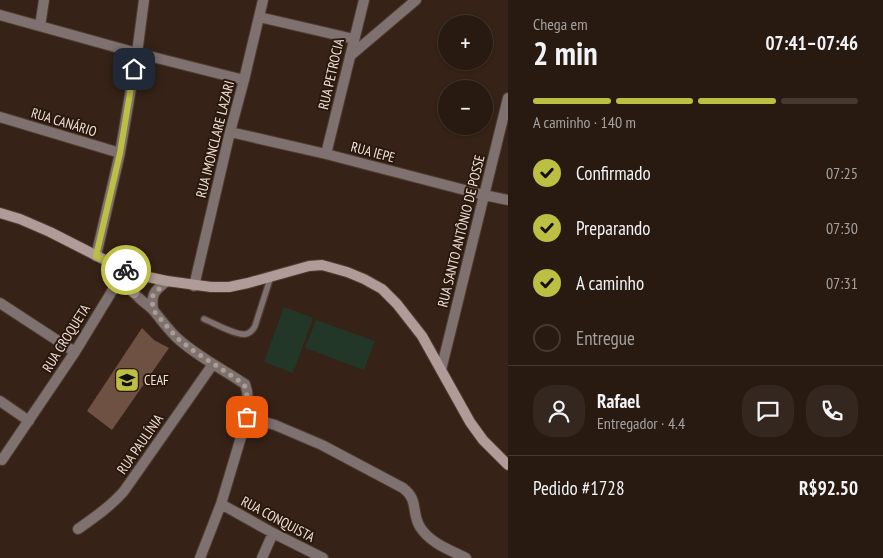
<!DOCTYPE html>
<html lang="pt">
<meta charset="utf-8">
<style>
body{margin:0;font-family:"PT Sans Narrow",sans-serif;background:#34271f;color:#f1f3f6;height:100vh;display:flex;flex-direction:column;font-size:19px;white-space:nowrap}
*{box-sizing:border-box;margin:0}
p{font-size:16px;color:#a5a19f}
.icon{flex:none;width:28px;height:28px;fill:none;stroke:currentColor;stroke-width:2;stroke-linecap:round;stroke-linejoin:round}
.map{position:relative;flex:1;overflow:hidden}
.panel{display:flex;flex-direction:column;background:#281a11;width:375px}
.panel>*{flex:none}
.tools{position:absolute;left:438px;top:15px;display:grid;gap:10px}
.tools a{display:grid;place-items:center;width:55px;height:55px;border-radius:50%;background:#281a11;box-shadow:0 1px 4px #0004,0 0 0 1px #443831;font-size:25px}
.pin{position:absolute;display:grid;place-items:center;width:42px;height:42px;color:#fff;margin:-21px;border-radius:10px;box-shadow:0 2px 8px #0006}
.courier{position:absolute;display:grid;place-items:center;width:50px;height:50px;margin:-25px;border:4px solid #bdbf43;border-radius:50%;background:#fff;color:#222;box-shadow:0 1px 6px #0007}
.headline em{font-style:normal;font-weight:600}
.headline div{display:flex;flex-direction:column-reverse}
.headline{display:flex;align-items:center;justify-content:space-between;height:85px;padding:0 25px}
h1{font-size:32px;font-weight:600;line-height:38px}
.bar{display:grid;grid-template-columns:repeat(4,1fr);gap:8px 5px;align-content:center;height:60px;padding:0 25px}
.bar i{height:6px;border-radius:4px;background:#443831}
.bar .on{background:#bdbf43}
.bar p{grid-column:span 4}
.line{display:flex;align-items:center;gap:12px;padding:0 25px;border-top:1px solid #443831}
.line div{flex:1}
.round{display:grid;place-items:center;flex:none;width:52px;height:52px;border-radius:20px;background:#34271f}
ol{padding:0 25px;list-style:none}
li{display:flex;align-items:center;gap:15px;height:55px}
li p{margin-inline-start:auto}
li .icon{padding:5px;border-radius:50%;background:#bdbf43;color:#111;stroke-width:4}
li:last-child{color:#a5a19f}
li i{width:28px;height:28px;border:2px solid #443831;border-radius:50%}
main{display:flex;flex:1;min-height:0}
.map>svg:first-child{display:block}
.green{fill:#223727}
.building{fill:#6e5142}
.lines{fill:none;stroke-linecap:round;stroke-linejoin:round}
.lane-casing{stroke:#503d32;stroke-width:8}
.street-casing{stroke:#503d32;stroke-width:12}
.secondary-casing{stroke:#503d32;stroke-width:12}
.lane{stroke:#7e7170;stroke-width:5.5}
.street{stroke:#7e7170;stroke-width:10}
.secondary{stroke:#b09b99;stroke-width:10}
.done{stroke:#ad9e94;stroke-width:5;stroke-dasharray:0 9}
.route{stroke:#bdbf43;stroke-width:6}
.labels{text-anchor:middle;stroke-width:4;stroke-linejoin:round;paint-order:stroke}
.street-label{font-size:14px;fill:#ede0d8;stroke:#2b180d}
.poi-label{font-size:14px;fill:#ede0d8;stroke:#2b180d;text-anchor:start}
</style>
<main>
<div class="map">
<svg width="508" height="558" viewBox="0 0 508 558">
<rect width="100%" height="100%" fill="#362217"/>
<!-- green -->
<path class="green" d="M284 307 313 318 293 373 264 362Z
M316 320 375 341 364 370 305 348Z"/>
<!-- building -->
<path class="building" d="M142 328 154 340 169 348 112 430 87 411Z"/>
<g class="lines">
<defs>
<path id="lane" d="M204 319C214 323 236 336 246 334 250 333 253 330 255 326L271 276"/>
<path id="street" d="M0 15 137 53 244 80
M259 17 354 39
M40 26 44 0
M350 56 416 0
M0 117 120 153
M230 132 326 154 484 195 508 200
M326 154 364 0
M96 256 120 153 137 53 144 0
M137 275C124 294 143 299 154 311 161 320 168 329 176 337 195 355 219 367 240 381L245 384 247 391 248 400 247 417 221 504 200 558
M194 286 230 132 244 80 263 0
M0 303 75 352
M153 310C151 294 154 291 167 281
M441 370 508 98
M0 401 29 421
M247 417 275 425 322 445 403 488C419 500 411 512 420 527 430 543 450 550 466 558
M2 460 75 352 123 273
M221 504 273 533 323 558
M78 529C95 517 111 506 124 491L213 364
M262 558 273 533"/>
<path id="secondary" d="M0 213 20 219 50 232 105 260 134 274 167 281 211 287H229L248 283 309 266 322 265 347 272 364 279 382 289 397 304 422 336 470 422 483 440 508 465
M107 263 119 279 134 293"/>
</defs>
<!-- lane casing -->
<use href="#lane" class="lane-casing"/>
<!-- street casing -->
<use href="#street" class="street-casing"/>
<!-- secondary casing -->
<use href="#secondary" class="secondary-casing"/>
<!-- lane -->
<use href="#lane" class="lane"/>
<!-- street -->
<use href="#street" class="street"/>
<!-- secondary -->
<use href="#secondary" class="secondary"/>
</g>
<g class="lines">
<!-- done -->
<path class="done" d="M126 270 138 275 167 281 154 294 152 297 153 310 177 338 191 349 244 384C248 395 248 405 247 417"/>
<!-- route -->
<path class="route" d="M126 270 96 256 120 153 134 69"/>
</g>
<!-- icons -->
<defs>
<symbol id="school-square" viewBox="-11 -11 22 22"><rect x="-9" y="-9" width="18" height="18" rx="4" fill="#bdbf43" stroke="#2b180d"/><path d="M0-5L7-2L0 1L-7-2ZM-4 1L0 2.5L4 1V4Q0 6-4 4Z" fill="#111"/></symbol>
</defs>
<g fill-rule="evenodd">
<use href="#school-square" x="113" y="366" width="28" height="28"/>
</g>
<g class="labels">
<!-- street labels -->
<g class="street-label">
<text transform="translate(331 74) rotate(-77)" y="5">RUA PETROCIA</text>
<text transform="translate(64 122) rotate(17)" y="5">RUA CANÁRIO</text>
<text transform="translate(215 139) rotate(-76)" y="5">RUA IMONCLARE LAZARI</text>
<text transform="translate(373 152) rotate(15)" y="5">RUA IEPE</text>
<text transform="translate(461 231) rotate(-76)" y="5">RUA SANTO ANTÔNIO DE POSSE</text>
<text transform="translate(66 338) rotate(-58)" y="5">RUA CROQUETA</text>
<text transform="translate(140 444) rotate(-55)" y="5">RUA PAULÍNIA</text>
<text transform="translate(278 519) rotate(28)" y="5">RUA CONQUISTA</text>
</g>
<!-- poi labels -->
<g class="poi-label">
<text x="144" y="385">CEAF</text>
</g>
</g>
</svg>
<div class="tools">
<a>+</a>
<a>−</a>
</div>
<div class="pin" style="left:247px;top:417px;background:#ea580c"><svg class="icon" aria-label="bag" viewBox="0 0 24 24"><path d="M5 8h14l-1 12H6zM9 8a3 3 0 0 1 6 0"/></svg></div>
<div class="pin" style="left:134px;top:69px;background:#1f2937"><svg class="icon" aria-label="home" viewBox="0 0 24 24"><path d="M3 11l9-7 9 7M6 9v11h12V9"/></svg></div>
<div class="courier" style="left:126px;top:270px"><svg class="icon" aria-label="bike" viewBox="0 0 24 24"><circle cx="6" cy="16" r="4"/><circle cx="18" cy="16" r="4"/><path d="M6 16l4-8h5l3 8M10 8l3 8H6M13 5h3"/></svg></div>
</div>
<section class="panel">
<div class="headline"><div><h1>2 min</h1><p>Chega em</p></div><em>07:41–07:46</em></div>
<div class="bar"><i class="on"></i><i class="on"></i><i class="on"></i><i></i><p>A caminho · 140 m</p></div>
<ol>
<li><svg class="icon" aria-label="check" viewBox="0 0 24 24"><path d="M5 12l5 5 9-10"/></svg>Confirmado<p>07:25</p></li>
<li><svg class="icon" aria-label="check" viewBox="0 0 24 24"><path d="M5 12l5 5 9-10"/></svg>Preparando<p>07:30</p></li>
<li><svg class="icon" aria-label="check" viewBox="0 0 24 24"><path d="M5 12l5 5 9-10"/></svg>A caminho<p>07:31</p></li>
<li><i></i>Entregue</li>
</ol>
<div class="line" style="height:90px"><a class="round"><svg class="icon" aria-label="person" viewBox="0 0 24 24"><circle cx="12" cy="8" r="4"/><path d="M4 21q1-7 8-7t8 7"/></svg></a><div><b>Rafael</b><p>Entregador · 4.4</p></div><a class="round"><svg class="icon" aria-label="chat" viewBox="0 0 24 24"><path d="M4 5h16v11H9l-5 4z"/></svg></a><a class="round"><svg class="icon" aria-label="phone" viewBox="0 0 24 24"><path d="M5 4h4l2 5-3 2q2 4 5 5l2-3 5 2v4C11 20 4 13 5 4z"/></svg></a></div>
<div class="line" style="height:65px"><div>Pedido #1728</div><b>R$92.50</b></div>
</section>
</main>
